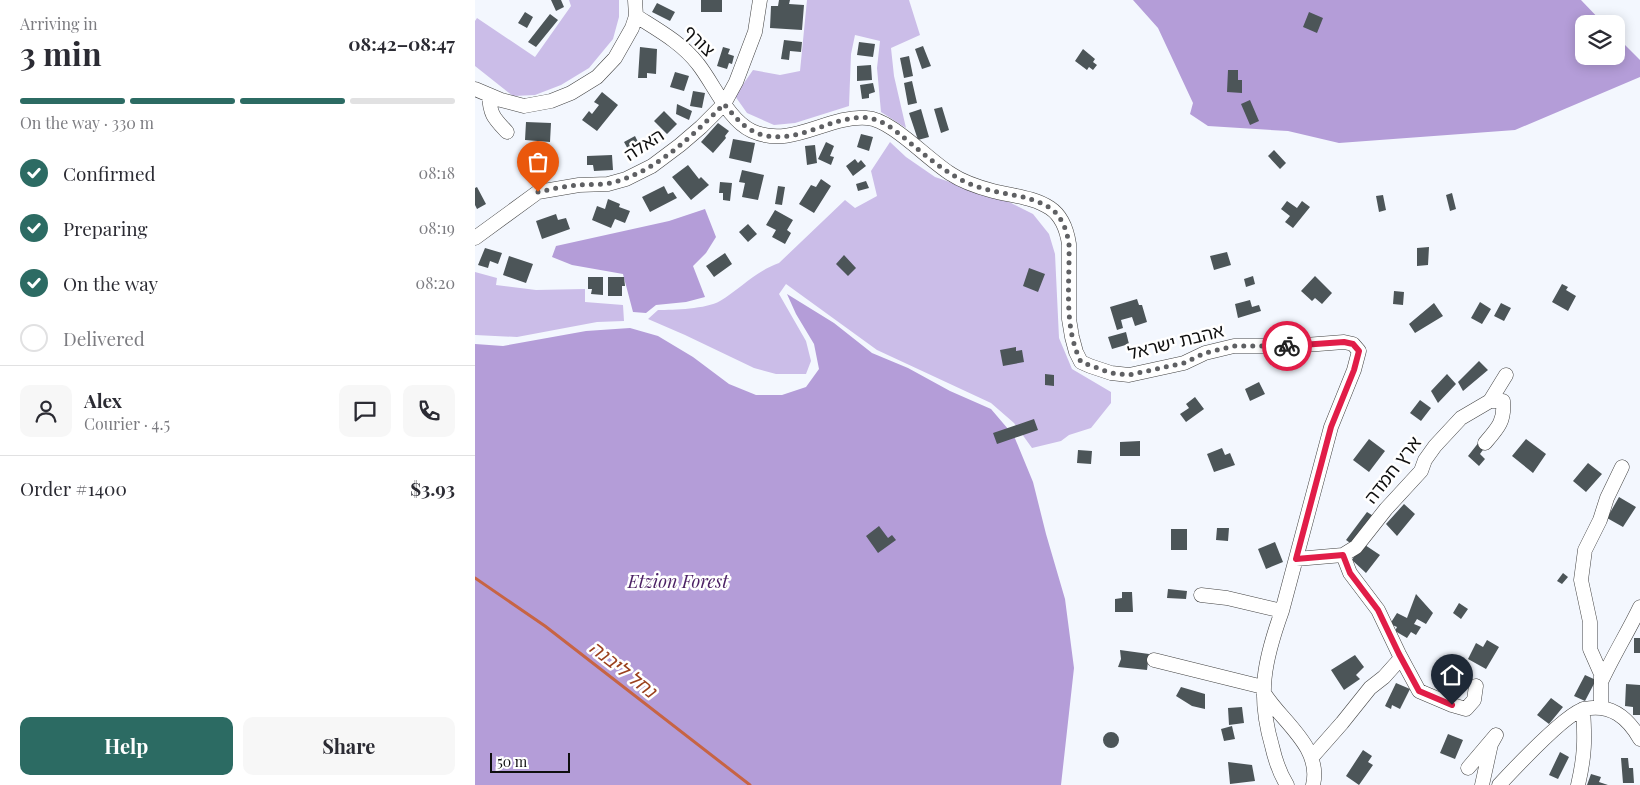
<!DOCTYPE html>
<meta charset="utf-8">
<style>
body{margin:0;font-family:"Playfair Display","Noto Sans Hebrew",serif;background:#f7f7f7;color:#2b2b33;height:100vh;display:flex;flex-direction:column;font-size:19px;white-space:nowrap}
*{box-sizing:border-box;margin:0}
p{font-size:16px;color:#7c7c81}
.icon{flex:none;width:28px;height:28px;fill:none;stroke:currentColor;stroke-width:2;stroke-linecap:round;stroke-linejoin:round}
.map{position:relative;flex:1;overflow:hidden}
.side{display:flex;flex-direction:column;background:#fff;width:475px}
.side>*{flex:none}
.controls{position:absolute;left:1100px;top:15px;display:grid;gap:10px}
.controls a{display:grid;place-items:center;width:50px;height:50px;border-radius:10px;background:#fff;box-shadow:0 2px 12px #0003;font-size:25px}
.scale{position:absolute;left:15px;bottom:12px;width:80px;box-sizing:border-box;padding-left:5px;border:2px solid #0f0f0f;border-top:0;font-size:14px;line-height:18px;white-space:nowrap;color:#0f0f0f;-webkit-text-stroke:4px #fff;paint-order:stroke}
.pin{position:absolute;display:grid;place-items:center;width:42px;height:42px;color:#fff;margin:-51px -21px;border-radius:50% 50% 50% 0;rotate:-45deg;box-shadow:0 0 5px #0007}
.pin .icon{rotate:45deg}
.courier{position:absolute;display:grid;place-items:center;width:50px;height:50px;margin:-25px;border:4px solid #e11d48;border-radius:50%;background:#fff;color:#222;box-shadow:0 1px 6px #0007}
.overview em{font-style:normal;font-weight:700}
.overview div{display:flex;flex-direction:column-reverse}
.overview{display:flex;align-items:center;justify-content:space-between;height:85px;padding:0 20px}
h1{font-size:32px;font-weight:700;line-height:38px}
.bar{display:grid;grid-template-columns:repeat(4,1fr);gap:8px 5px;align-content:center;height:60px;padding:0 20px}
.bar i{height:6px;border-radius:4px;background:#e1e1e2}
.bar .active{background:#2c6b63}
.bar p{grid-column:span 4}
.line{display:flex;align-items:center;gap:12px;padding:0 20px;border-top:1px solid #e1e1e2}
.line div{flex:1}
.round{display:grid;place-items:center;flex:none;width:52px;height:52px;border-radius:10px;background:#f7f7f7}
ol{padding:0 20px;list-style:none}
li{display:flex;align-items:center;gap:15px;height:55px}
li p{margin-inline-start:auto}
li .icon{padding:5px;border-radius:50%;background:#2c6b63;color:#fff;stroke-width:4}
li:last-child{color:#7c7c81}
li i{width:28px;height:28px;border:2px solid #e1e1e2;border-radius:50%}
.button{display:flex;gap:10px;margin-top:auto;padding:10px 20px}
.button a{flex:1;height:58px;border-radius:10px;background:#2c6b63;color:#fff;font-size:20px;font-weight:700;line-height:58px;text-align:center}
.button a+a{background:#f7f7f7;color:#2b2b33}
main{display:flex;flex:1;min-height:0}
.map>svg:first-child{display:block}
.green{fill:#cbbde8}
.forest{fill:#b49dd8}
.lines{fill:none;stroke-linecap:round;stroke-linejoin:round}
.stream{stroke:#c76444;stroke-width:3}
.building{fill:#4c5558}
.minor-casing{stroke:#424242;stroke-width:15}
.minor{stroke:#fff;stroke-width:14}
.done{stroke:#5f6063;stroke-width:5;stroke-dasharray:0 9}
.route{stroke:#e11d48;stroke-width:6}
.labels{text-anchor:middle;stroke-width:5;stroke-linejoin:round;paint-order:stroke}
.street-label{font-size:18px;fill:#0f0f0f;stroke:#fff}
.park-label{font-size:18px;font-style:italic;fill:#4d2265;stroke:#fff}
.water-label{font-size:19px;font-style:italic;fill:#9c411e;stroke:#fff}
</style>
<main>
<section class="side">
<div class="overview"><div><h1>3 min</h1><p>Arriving in</p></div><em>08:42–08:47</em></div>
<div class="bar"><i class="active"></i><i class="active"></i><i class="active"></i><i></i><p>On the way · 330 m</p></div>
<ol>
<li><svg class="icon" aria-label="check" viewBox="0 0 24 24"><path d="M5 12l5 5 9-10"/></svg>Confirmed<p>08:18</p></li>
<li><svg class="icon" aria-label="check" viewBox="0 0 24 24"><path d="M5 12l5 5 9-10"/></svg>Preparing<p>08:19</p></li>
<li><svg class="icon" aria-label="check" viewBox="0 0 24 24"><path d="M5 12l5 5 9-10"/></svg>On the way<p>08:20</p></li>
<li><i></i>Delivered</li>
</ol>
<div class="line" style="height:90px"><a class="round"><svg class="icon" aria-label="person" viewBox="0 0 24 24"><circle cx="12" cy="8" r="4"/><path d="M4 21q1-7 8-7t8 7"/></svg></a><div><b>Alex</b><p>Courier · 4.5</p></div><a class="round"><svg class="icon" aria-label="chat" viewBox="0 0 24 24"><path d="M4 5h16v11H9l-5 4z"/></svg></a><a class="round"><svg class="icon" aria-label="phone" viewBox="0 0 24 24"><path d="M5 4h4l2 5-3 2q2 4 5 5l2-3 5 2v4C11 20 4 13 5 4z"/></svg></a></div>
<div class="line" style="height:65px"><div>Order #1400</div><b>$3.93</b></div>
<div class="button"><a>Help</a><a>Share</a></div>
</section>
<div class="map">
<svg width="1165" height="785" viewBox="0 0 1165 785">
<rect width="100%" height="100%" fill="#f3f7fe"/>
<!-- green -->
<path class="green" d="M94 0H144V17L138 39 114 68 86 85 60 95 38 96 0 66V21L2 18 60 57 96 6Z
M332 0H434L445 35 416 48 419 76 431 128 406 112 402 68 405 41 380 35 376 54 374 106 320 123 299 125 272 113 260 96 278 70 305 75 325 71Z
M415 142 431 157 460 177 534 202 558 214 574 234 580 254 584 338 597 369 636 392V403L616 428 594 435 586 441 557 448 539 423 516 403 402 350 311 284 304 294 331 341 336 361 331 374H301L279 368 210 335 173 319 183 310C199 310 231 309 245 301 265 289 281 271 304 263L370 200 380 208 402 196 396 171Z
M0 272 22 278 21 285 61 290 110 289V302L148 305 149 321 122 322 42 337 0 335Z"/>
<!-- forest -->
<path class="forest" d="M658 0H1106L1129 24H1109V56H1141V36L1165 60V77L1040 130 864 143 813 131 733 126 715 114 718 103 683 28Z
M230 209 241 237 231 253 218 266 230 297 211 302 181 305 171 313 158 312 148 274 97 265 77 257 81 246 194 221Z
M312 294 359 323 397 353 433 368 475 391 516 409 539 436 558 482 571 534 590 599 599 668 586 785H0V344L28 346 111 331 155 328 183 336 218 357 254 384 281 395H307L331 387 344 369 339 344 321 314Z"/>
<g class="lines">
<!-- stream -->
<path class="stream" d="M0 578 70 626 275 785"/>
</g>
<!-- building -->
<path class="building" d="M76 0H86L89 7 81 11Z
M226 0H247V12H226Z
M304 0H315L314 4 329 5 327 30 295 28 296 6H303Z
M182 3 200 12 195 21 177 12Z
M50 12 58 17 52 28 43 23Z
M834 12 848 18 842 33 828 27Z
M75 14 83 20 61 47 53 42Z
M309 40 327 42 326 52 315 51 314 60 306 59Z
M384 42 400 44 398 57 382 55Z
M448 46 456 66 447 69 440 49Z
M165 47 182 49 181 74 172 73V78H163Z
M248 47 255 49 253 54 259 56 257 64 254 63 252 69 242 66Z
M608 49 620 59 618 62 622 65 618 70 614 67 612 70 600 61Z
M434 56 438 76 429 78 425 58Z
M396 65 397 80 382 81V66Z
M753 70H763V80H767V93L752 92Z
M200 72 214 76 209 91 195 87Z
M437 81 442 103 433 105 429 83Z
M398 83 400 92 394 94V98L387 99 385 85Z
M218 91 230 93 227 108 215 106Z
M127 92 143 105 122 131 107 120 114 111 117 114 124 105 119 102Z
M775 100 784 121 775 125 766 104Z
M202 104 217 111 214 120 201 114Z
M467 107 474 130 466 133 459 109Z
M446 109 454 137 443 140 434 113Z
M189 111 202 124 192 134 179 121Z
M51 122 76 123 75 142 50 140Z
M243 123 254 131 250 136 251 138 238 153 226 142Z
M386 134 398 137 394 151 382 147Z
M160 136 165 146 154 151 149 142Z
M258 139 280 143 276 163 254 158Z
M351 142 359 146 355 156 359 157 356 165 343 159Z
M340 145 342 163 332 165 330 146Z
M799 150 811 163 805 169 793 156Z
M137 155 138 170 119 171 118 165H112V156Z
M380 159 383 163 386 160 391 166 378 176 371 166Z
M213 165 224 179 226 177 234 185 216 200 197 177Z
M267 170 289 175 283 200 267 197 270 183 264 182Z
M346 179 356 186 339 213 324 204 336 185 341 187Z
M391 181 394 188 383 191 381 184Z
M245 182 257 183 255 201 248 200V193H244Z
M189 186 193 194 198 192 202 198 175 212 167 197Z
M303 186 310 187 307 205 300 204Z
M2 187 11 204 2 209 0 205V188Z
M977 193 981 209 975 211 971 195Z
M908 195 911 210 904 212 901 196Z
M133 199 145 204 144 207 155 211 150 223 140 219 136 228 117 220 122 206 130 209Z
M812 201 822 208 827 201 835 207 818 228 810 222 815 216 806 209Z
M300 210 318 220 312 230 316 233 310 244 297 237 301 230 291 225Z
M81 214 83 220 91 218 95 229 67 239 61 221Z
M273 224 282 234 273 242 264 232Z
M954 247 953 265 942 266V248Z
M10 248 27 253 23 264 15 261 13 268 3 265Z
M752 252 756 265 739 270 735 256Z
M250 253 257 264 239 277 231 266Z
M369 255 381 268 373 276 361 264Z
M34 256 58 264 51 283 28 275Z
M554 268 570 274 563 292 548 286Z
M778 276 780 284 771 287 769 279Z
M840 276 857 293 847 304 840 298 837 301 826 291Z
M113 277H128V295L116 294 117 289H113Z
M133 277H149L150 286H147V296H133Z
M1087 284 1093 287 1091 290 1101 296 1093 311 1077 302Z
M919 291 929 292 928 305 918 304Z
M662 299 664 305H667L672 322 660 326 657 317 646 320 648 328 642 330 635 307Z
M775 300 777 307 784 305 786 311 763 318 760 304Z
M1005 302 1016 309 1007 324 996 318Z
M959 303 968 316 940 333 934 324Z
M1026 303 1036 308 1029 321 1019 316Z
M651 332 654 344 637 349 633 337Z
M541 347V351L547 350 549 362 528 366 525 350Z
M1004 361 1013 370 988 391 983 382Z
M570 374 579 375V386L570 385Z
M972 374 981 384 963 403 956 391Z
M784 382 790 394 775 401 770 389Z
M720 397 729 409 711 422 705 414 714 408 711 404Z
M945 400 956 408 946 421 935 413Z
M559 419 563 430 522 444 518 433Z
M894 439 910 451 894 472 878 460Z
M1051 439 1071 454 1058 473 1037 456Z
M665 441V456H645V442Z
M1004 442 1010 447 1005 454 1010 459 1004 466 993 456Z
M747 448 750 455 755 453 760 465 739 472 732 454Z
M603 450 617 451 616 464 602 463Z
M1113 463 1127 474 1111 492 1098 481Z
M1144 497 1161 507 1148 527 1132 518Z
M929 504 940 514 922 536 911 524Z
M892 512 900 517 878 545 871 540Z
M404 526 413 538 417 535 421 540 403 553 391 536Z
M742 528H754L753 541 741 540Z
M696 529H712V550H696Z
M800 542 808 562 791 569 783 549Z
M887 543 905 555 891 573 877 560Z
M1088 573 1093 577 1087 584 1082 581Z
M693 589 712 591 711 599 692 598Z
M647 592H657L658 612H640V599L647 598Z
M941 594 958 613 951 624 942 619 939 624 946 627 941 635 936 632 932 638 920 631 922 627 915 624 922 613 932 618Z
M984 603 993 609 986 619 978 613Z
M1159 638H1165V653H1159Z
M1012 640 1024 647 1011 669 993 659 1001 643 1008 647Z
M645 650 674 654 672 670 643 667 646 659Z
M880 655 889 667 881 675 885 679 869 690 856 670Z
M1110 675 1121 680 1110 701 1099 696Z
M921 683 935 689 925 709 917 705 916 709 910 706Z
M1151 684 1165 685V715H1158V707L1150 706Z
M706 687 730 694V709L717 706 701 696Z
M1076 698 1088 707 1074 724 1062 715Z
M767 707 769 723 754 725 753 708Z
M757 726 760 739 749 741 746 729Z
M628 740a8 8 0 1 1 16 0a8 8 0 1 1-16 0Z
M973 734 988 740 980 759 965 753Z
M888 750 897 756 893 762 898 765 884 785 871 776Z
M1085 752 1094 757 1083 779 1074 775Z
M1146 758H1153L1154 768H1158L1159 783H1148Z
M753 762 777 765 780 781 755 784Z
M1116 774 1126 777 1124 782 1133 785H1112Z"/>
<g class="lines">
<defs>
<path id="minor" d="M161 16C183 30 207 43 223 64 239 84 253 120 277 131 317 149 352 115 392 118 416 119 453 160 476 174 488 182 503 187 518 191 537 196 559 197 575 208 587 216 592 231 594 244V319L597 337 601 352 606 362 615 366 636 373 654 375 709 363 730 353 759 346H817L869 342 878 344 884 351 879 370 856 427 807 611C789 661 782 694 797 746 800 759 805 774 812 785
M0 89 26 100 49 106 76 101 96 93 122 77 140 58 157 28 161 16 160 0
M14 95C15 115 19 118 32 132
M0 238 63 192 104 185 133 184 151 179 177 166 205 145 226 127 249 104 261 82 280 32 285 0
M1010 443C1023 428 1030 421 1028 401H1015
M868 555 875 573 903 610 924 654 944 691 977 705 991 709 999 700 1001 686
M821 559 868 555 881 547 911 509 946 471 950 460 960 446 986 418 1015 401 1031 375
M726 595 752 598 807 611
M679 660 788 687
M1126 682C1138 656 1153 632 1165 607
M789 693C807 722 847 747 838 785
M1126 708V674L1115 649V622L1106 580 1110 550 1125 520 1132 498 1147 467
M837 757 867 723 895 688 909 677 926 658
M993 768 1021 735 1016 744 1007 785
M1024 785C1039 769 1091 713 1109 709 1136 703 1153 718 1165 739
M1103 785C1110 755 1110 739 1108 709"/>
</defs>
<!-- minor casing -->
<use href="#minor" class="minor-casing"/>
<!-- minor -->
<use href="#minor" class="minor"/>
</g>
<g class="lines">
<!-- done -->
<path class="done" d="M63 192C77 189 91 186 105 185 115 184 126 185 136 183 181 172 217 136 249 104 257 113 265 124 276 130 301 145 332 132 357 123 368 120 382 116 394 118 412 121 425 135 439 146 456 160 474 175 495 184 521 195 552 193 575 208 587 216 592 231 594 244 595 283 588 326 606 362L636 373 654 375 709 363 730 353 759 346H812"/>
<!-- route -->
<path class="route" d="M812 346 869 342 878 344 884 351 879 370 856 427 821 559 868 555 875 573 903 610 924 654 944 691 977 705"/>
</g>
<g class="labels">
<!-- street labels -->
<g class="street-label">
<text transform="translate(224 41) rotate(45)" y="6">צורף</text>
<text transform="translate(169 145) rotate(-33)" y="6">האלה</text>
<text transform="translate(701 342) rotate(-14)" y="6">אהבת ישראל</text>
<text transform="translate(918 470) rotate(-52)" y="6">ארץ חמדה</text>
</g>
<!-- park labels -->
<g class="park-label">
<text x="203" y="588">Etzion Forest</text>
</g>
<!-- water labels -->
<g class="water-label">
<text transform="translate(148 669) rotate(38)" y="7">נחל ליבנה</text>
</g>
</g>
</svg>
<div class="controls">
<a><svg class="icon" aria-label="layers" viewBox="0 0 24 24"><path d="M12 4l9 5-9 5-9-5zM3 14l9 5 9-5"/></svg></a>
</div>
<div class="scale">50 m</div>
<div class="pin" style="left:63px;top:192px;background:#ea580c"><svg class="icon" aria-label="bag" viewBox="0 0 24 24"><path d="M5 8h14l-1 12H6zM9 8a3 3 0 0 1 6 0"/></svg></div>
<div class="pin" style="left:977px;top:705px;background:#1f2937"><svg class="icon" aria-label="home" viewBox="0 0 24 24"><path d="M3 11l9-7 9 7M6 9v11h12V9"/></svg></div>
<div class="courier" style="left:812px;top:346px"><svg class="icon" aria-label="bike" viewBox="0 0 24 24"><circle cx="6" cy="16" r="4"/><circle cx="18" cy="16" r="4"/><path d="M6 16l4-8h5l3 8M10 8l3 8H6M13 5h3"/></svg></div>
</div>
</main>
